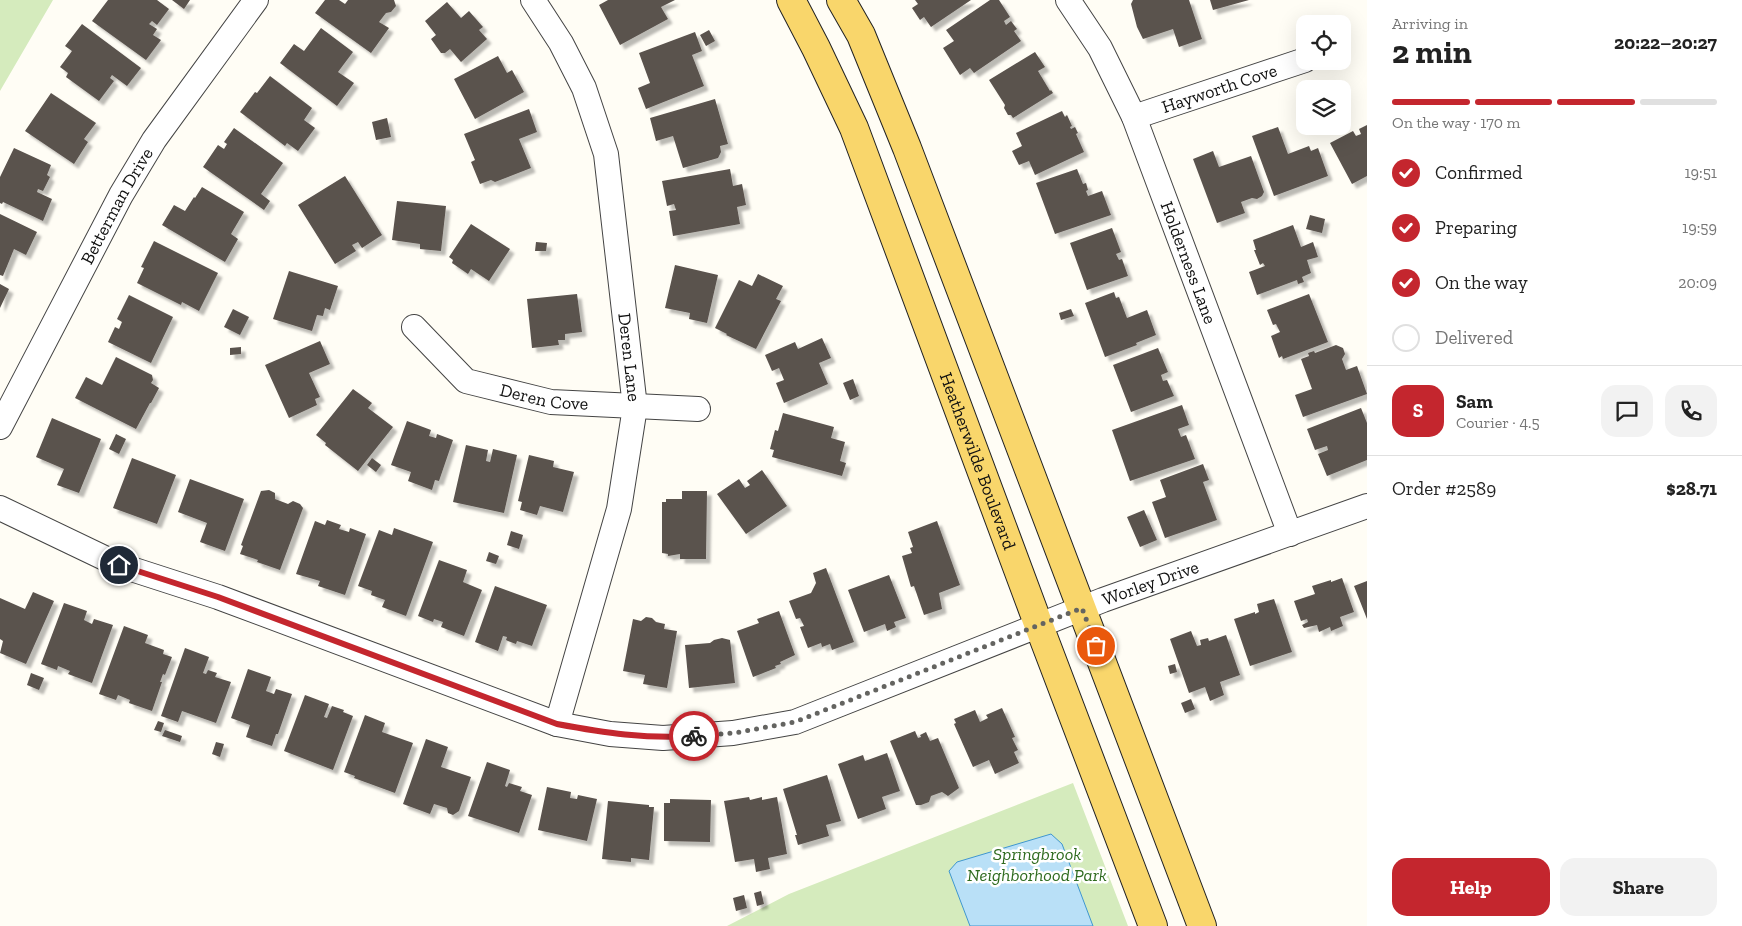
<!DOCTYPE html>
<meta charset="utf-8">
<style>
body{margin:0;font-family:"Zilla Slab",serif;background:#f2f2f2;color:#222;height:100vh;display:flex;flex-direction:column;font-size:19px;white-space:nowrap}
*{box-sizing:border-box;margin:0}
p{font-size:16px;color:#767676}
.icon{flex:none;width:28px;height:28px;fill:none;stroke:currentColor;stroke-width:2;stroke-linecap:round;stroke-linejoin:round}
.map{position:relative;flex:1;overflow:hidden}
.side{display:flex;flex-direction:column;background:#fff;width:375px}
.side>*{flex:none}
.controls{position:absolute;left:1296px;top:15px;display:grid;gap:10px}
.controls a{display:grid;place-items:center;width:55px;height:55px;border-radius:10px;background:#fff;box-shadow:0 5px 20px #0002;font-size:25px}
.pin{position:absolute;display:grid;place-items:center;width:42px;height:42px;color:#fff;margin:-21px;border:2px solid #fff;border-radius:50%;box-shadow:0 1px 5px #0007}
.courier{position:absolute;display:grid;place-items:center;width:50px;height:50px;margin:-25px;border:4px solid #c4262e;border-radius:50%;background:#fff;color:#222;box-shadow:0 1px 6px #0007}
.overview em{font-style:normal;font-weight:700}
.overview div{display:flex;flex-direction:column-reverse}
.overview{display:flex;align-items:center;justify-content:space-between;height:85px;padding:0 25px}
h1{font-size:32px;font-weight:700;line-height:38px}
.bar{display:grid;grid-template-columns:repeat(4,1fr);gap:8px 5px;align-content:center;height:60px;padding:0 25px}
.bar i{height:6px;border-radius:4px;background:#e0e0e0}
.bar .current{background:#c4262e}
.bar p{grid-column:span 4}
.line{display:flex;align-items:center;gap:12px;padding:0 25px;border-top:1px solid #e0e0e0}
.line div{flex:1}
.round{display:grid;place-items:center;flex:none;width:52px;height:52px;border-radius:15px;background:#f2f2f2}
ol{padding:0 25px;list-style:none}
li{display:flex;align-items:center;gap:15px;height:55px}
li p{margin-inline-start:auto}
li .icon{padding:5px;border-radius:50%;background:#c4262e;color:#fff;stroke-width:4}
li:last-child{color:#767676}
li i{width:28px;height:28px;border:2px solid #e0e0e0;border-radius:50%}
.action{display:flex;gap:10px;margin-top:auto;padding:10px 25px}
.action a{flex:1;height:58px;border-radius:15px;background:#c4262e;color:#fff;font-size:20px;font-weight:700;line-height:58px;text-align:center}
.action a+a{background:#f2f2f2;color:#222}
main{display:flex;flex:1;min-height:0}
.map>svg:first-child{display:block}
.green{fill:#d5ebbd}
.water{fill:#b9e0f7;stroke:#3f96cf}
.building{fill:#5a524d;filter:url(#shadow)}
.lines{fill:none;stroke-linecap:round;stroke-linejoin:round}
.minor-casing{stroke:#444;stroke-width:26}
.major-casing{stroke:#222;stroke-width:30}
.minor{stroke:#fff;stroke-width:24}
.major{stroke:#f9d66b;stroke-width:28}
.done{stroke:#646461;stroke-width:5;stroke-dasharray:0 9}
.route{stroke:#c4262e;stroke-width:6}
.labels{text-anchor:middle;stroke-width:5;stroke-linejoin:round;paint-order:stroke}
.street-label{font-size:18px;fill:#111;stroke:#fff}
.park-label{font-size:18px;font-style:italic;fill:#2f6b1f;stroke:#fff}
</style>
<main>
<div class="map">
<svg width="1367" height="926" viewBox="0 0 1367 926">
<defs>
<filter id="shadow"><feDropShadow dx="4.5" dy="4.5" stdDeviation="1" flood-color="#0004"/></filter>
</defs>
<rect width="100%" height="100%" fill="#fffdf5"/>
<!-- green -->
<path class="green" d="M0 0H53L0 91Z
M1073 783 1128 926H727L789 894Z"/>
<!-- water -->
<path class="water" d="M1051 834 1062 844 1093 926H970L949 871 957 862Z"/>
<!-- building -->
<path class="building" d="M108 0H157L169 9 157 25 152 21 149 24 157 29 153 35 161 40 146 60 92 21Z
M172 0H190L184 9Z
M325 0H339L345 4 348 0H394L396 6 391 12 386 13 379 22 389 28 371 53 315 13Z
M608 0H675L661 7 668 19 620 45 599 5Z
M915 0H971L931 27 924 17 920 20 912 8 918 4Z
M990 0H999L1010 17 1004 21 1006 25 1011 21 1017 29 1014 31 1021 41 974 73 970 68 960 75 943 48 954 41 946 30Z
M1133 0H1189L1202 39 1179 47 1173 29 1143 39 1137 27 1131 4Z
M1210 0H1249L1213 10Z
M447 2 461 18 469 11 483 27 479 30 487 39 461 62 450 49 445 53H441L431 39 436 35 425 21Z
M82 24 141 68 127 86 112 75 110 78 114 81 99 101 66 77 68 73 60 67 72 51 65 46Z
M321 28 353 52 338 72 354 83 337 106 280 63 294 44 304 51Z
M709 30 715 41 706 46 700 35Z
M695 32 702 51 692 55 704 86 646 109 638 88 650 83 639 53Z
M1035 52 1045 67 1038 71 1050 91 1051 90 1053 93 1013 118 1011 115H1008L1004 108 1005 105 989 80Z
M498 56 507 73 512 70 524 92 475 119 454 79Z
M270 76 312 108 304 120 315 128 298 151 287 143 285 146 240 112 255 92 257 93Z
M51 93 96 123 84 139 88 142 74 164 25 131Z
M715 99 728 144 720 146 721 152 718 158 683 168 673 136 656 141 650 118Z
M529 109 537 132 519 139 531 168 495 182 491 180 480 184 471 162 475 160 464 134Z
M1062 111 1065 117 1067 115 1072 126 1070 127 1071 129 1075 127 1078 133 1076 134 1084 152 1035 175 1029 161 1019 165 1012 151 1022 146 1016 133Z
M387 118 391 137 376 140 372 122Z
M1367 125V176L1352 184 1330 143 1353 131 1356 136 1361 134 1359 129Z
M1278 127 1288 154 1309 146 1311 151 1318 148 1328 176 1274 196 1252 136Z
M234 128 283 163 261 194 270 201 264 210 203 167 218 145 224 149 227 144 224 142Z
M14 148 51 165 47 175 50 177 43 191 38 189 37 192 52 199 43 221 3 202 2 204 0 203V177Z
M1213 151 1219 167 1251 156 1264 192 1262 196 1257 199 1252 198 1241 202 1245 213 1217 223 1193 159Z
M730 169 733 186 742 184 746 205 737 207 740 224 673 236 669 211 676 210 674 204 667 206 662 181Z
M1077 169 1083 184 1086 183 1088 190 1086 191 1088 196 1102 191 1111 215 1055 234 1036 183Z
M345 176 382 235 362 248 358 242 352 245 356 251 335 264 298 205Z
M202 187 244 212 231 234 238 239 225 262 162 225 174 205 185 211 194 197 195 198Z
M397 201 446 206 441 251 420 249V244L392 240Z
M0 214 37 232 26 255 14 249 3 276 0 275Z
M1310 215 1325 219 1322 233 1306 229Z
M471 224 510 249 489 281 471 269 468 274 452 263 453 260 449 257Z
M1293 225 1301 247 1313 242 1318 257 1307 260 1311 273 1302 277 1304 282 1298 284 1297 280 1257 295 1249 272 1265 266 1263 263 1260 265 1254 250H1256L1253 240Z
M1112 228 1121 252 1116 254 1119 260 1122 259 1128 276 1087 290 1070 243Z
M154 241 218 273 199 311 182 302 181 305 137 283 144 268 141 267Z
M536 242 547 243 546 251H535Z
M675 265 718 275 707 323 689 319 690 313 665 308Z
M289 271 338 286 330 310 325 308 323 316 317 315 312 331 273 319Z
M758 274 783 286 776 299 781 301 756 349 726 335 727 334 715 328 739 280 752 286Z
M0 284 9 289 0 308Z
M1114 292 1116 298 1119 297 1127 318 1147 310 1156 335 1136 343 1137 345 1105 357 1085 303Z
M577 294 582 332 565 334V340H558L559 345 532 348 527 299Z
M1309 294 1328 342 1283 359 1282 356 1279 358 1271 336 1280 332 1276 324 1273 325 1267 310Z
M129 295 173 317 151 363 108 342 115 327 119 329 122 322 117 319Z
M233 309 249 317 240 335 224 327Z
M1071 309 1074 316 1061 320 1059 313Z
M822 338 831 358 819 363 828 384 784 403 776 383 784 380 779 368 772 371 765 355 795 342 798 349Z
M320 341 330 364 309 373 320 397 315 399 317 405 289 418 265 365Z
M1336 345 1343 348 1345 354 1342 359 1346 370 1357 366 1367 394 1303 417 1295 395 1312 389 1301 359 1309 356 1308 353 1314 351 1315 353Z
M241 347V354L230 355V348Z
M1158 348 1168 372 1161 375 1163 381 1167 380 1174 396 1131 412 1113 365Z
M116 357 152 375 153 380 151 383 159 388 151 403H150L136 429 75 398 86 377 102 385Z
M853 379 859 396 850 400 843 383Z
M353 389 372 403 368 408 393 427 358 471 325 445 326 443 316 435Z
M1182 405 1189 425 1178 429 1181 437 1186 435 1195 459 1130 481 1112 430Z
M1361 408 1367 423V460L1327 476 1318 454 1328 450 1327 446 1315 450 1307 429Z
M783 413 834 427 831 438 845 442 840 461 846 463 842 476 772 457 774 450 770 449 775 430 778 431Z
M52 418 101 439 79 493 57 485 64 469 36 457Z
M407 421 431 430 429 436 436 438 437 434 453 440 439 481 435 480 432 490 408 481 411 472 391 465Z
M116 434 126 439 119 454 109 449Z
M466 445 488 450 486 461 490 462 493 449 517 455 504 513 453 502Z
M529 455 554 461 553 467 574 472 563 512 540 506 537 515 520 510 522 502 518 501Z
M132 458 176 475 157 524 113 508Z
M372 458 381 465 376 472 367 465Z
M1203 464 1209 480 1203 482 1217 520 1165 538 1152 502 1166 497 1160 480Z
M762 470 787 506 746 534 717 494 739 479 745 488 750 485 747 481Z
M190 479 244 499 225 551 200 542 207 523 178 512Z
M269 490 275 493V499L288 504 293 501 300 504 303 508 280 570 257 562 258 560 240 554 243 546 241 545 261 491Z
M682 491H707L706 559H680V554L668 556V554L662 553V502H666V499H682Z
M1144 510 1157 540 1140 547 1127 517Z
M327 520 341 525 339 529 349 532 350 528 366 534 345 595 318 586 320 581 296 574 315 521 325 525Z
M937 521 960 585 939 593 942 609 924 615 914 586 911 587 902 556 912 553 910 548 913 547 908 532Z
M394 528 433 542 406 616 382 607 385 600 371 595 372 591 358 586 379 530 392 535Z
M511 531 523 535 519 549 507 545Z
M489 552 499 556 496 564 486 561Z
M439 560 467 570 463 582 482 590 464 636 441 627 443 622 434 619 433 622 418 616Z
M826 568 854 642 832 650 830 644 822 647 821 643 808 648 800 627 804 626 800 618 796 619 789 601 811 593 816 583 813 573Z
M889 575 906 618 894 622 896 627 887 631 885 624 864 632 848 590Z
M1342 578 1354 612 1340 617 1343 626 1331 631 1330 627 1319 632 1317 625 1304 628 1302 625 1308 622 1307 619 1301 621 1294 601 1315 594 1312 586 1331 580V582Z
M1367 581V619L1354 586Z
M495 586 547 605 532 646 517 641 516 644 508 641 506 640 507 637 503 636 498 651 475 642Z
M33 592 54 601 26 664 0 653 3 641 0 639V598L25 609Z
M1274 599 1292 652 1250 666 1234 619 1255 612V614L1259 612 1257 604Z
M64 603 87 611 84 620 92 624 94 619 113 625 92 683 68 674 70 671 58 666 57 670 41 664Z
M779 611 795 655 780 662 781 664 775 666 776 668 753 677 737 631 759 623 757 619Z
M646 617 652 618 656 622 665 624 664 629 677 631 667 688 643 684 645 675 623 671 633 619 641 621Z
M124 626 148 635 145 643 164 650 163 654 172 657 165 675 163 674 160 682H162L152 711 129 703 130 700 118 695 116 700 99 694Z
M1191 631 1197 646 1201 645 1200 640 1208 638 1209 641 1226 635 1240 675 1220 682 1224 695 1210 701 1205 687 1189 693 1170 639Z
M722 638 730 640 735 683 689 688 685 645 710 643 714 640Z
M185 648 209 657 203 673 206 674 208 670 217 673 215 677 231 682 216 723 182 711 178 722 161 716Z
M1175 664 1177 672 1170 674 1168 666Z
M248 669 271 677 266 691 274 694 276 689 292 694 278 734H276L272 746 246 737 250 725 231 718Z
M31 673 44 678 39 690 27 685Z
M305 695 329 704 324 717 327 718 332 706 344 710 343 712 353 716 333 770 284 751Z
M1191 699 1195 709 1185 713 1181 703Z
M1002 708 1015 737 1012 738 1018 750 1014 752 1019 763 995 774 989 760 973 767 954 724 956 723 954 719 975 710 980 722 988 718 986 715Z
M365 715 385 723 382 732 413 743 395 793 354 778 355 776 344 772Z
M158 721 164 723 161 732 154 730Z
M165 730 182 736 180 742 162 736Z
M915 731 918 738 921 737 920 735 926 732 930 741 938 738 959 788 948 796 942 792 931 796 929 802 921 805H916L890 741Z
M426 739 448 747 441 767 471 777 459 811 453 815 448 813 447 808 434 804 430 814 403 804Z
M216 742 224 744 220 757 212 754Z
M887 753 900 791 882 797 886 809 858 819 838 764 863 755 865 761Z
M487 762 510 770 505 786 507 787 509 783 522 787 520 791 532 795 519 833 468 816Z
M827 775 841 821 826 825 829 836 798 845 795 835H797L783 789Z
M547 787 571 792 570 798 577 799 578 795 597 799 587 841 538 830Z
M749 797 750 800 762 797V800L777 797 787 854 768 858 770 869 756 872 754 859 735 862 724 801Z
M670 799 711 800 710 842 664 841V803H670Z
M608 801 649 805V807H654L649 860 631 858V862L602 859Z
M761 891 764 904 757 906 754 893Z
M744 895 747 908 736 911 733 898Z"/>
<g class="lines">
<defs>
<g id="minor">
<path id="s1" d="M533 0 561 43 584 88 606 154 635 407 619 509 557 724"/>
<path id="s2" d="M1068 0 1100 48 1134 117 1290 534"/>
<path id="s3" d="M1134 117 1305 60"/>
<path id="s4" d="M414 327 466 381 551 402 698 409"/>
<path id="s5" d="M0 427 121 195 154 140 256 0"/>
<path id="s6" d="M0 508 119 565 218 597 557 724 610 734 663 738 733 733 795 722 1103 600 1367 506"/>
</g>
<g id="major">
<path id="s7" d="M791 0 816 48 854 128 1039 626 1153 926"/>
<path d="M841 0 861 35 907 148 1202 926"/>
</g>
</defs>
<!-- minor casing -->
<use href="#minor" class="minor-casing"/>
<!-- major casing -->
<use href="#major" class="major-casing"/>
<!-- minor -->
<use href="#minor" class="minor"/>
<!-- major -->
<use href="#major" class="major"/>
</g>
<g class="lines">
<!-- done -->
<path class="done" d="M694 736 734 733 795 722 1082 608 1096 646"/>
<!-- route -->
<path class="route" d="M119 565 218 597 557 724C605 733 645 739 694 736"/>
</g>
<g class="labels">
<!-- street labels -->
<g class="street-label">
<text dy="6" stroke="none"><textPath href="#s3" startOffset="90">Hayworth Cove</textPath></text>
<text dy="6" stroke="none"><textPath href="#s5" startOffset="250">Betterman Drive</textPath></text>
<text dy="6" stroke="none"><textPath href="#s2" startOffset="290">Holderness Lane</textPath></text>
<text dy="6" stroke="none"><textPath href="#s1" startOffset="376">Deren Lane</textPath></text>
<text dy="6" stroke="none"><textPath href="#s4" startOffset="155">Deren Cove</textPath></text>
<text dy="6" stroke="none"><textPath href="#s7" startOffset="498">Heatherwilde Boulevard</textPath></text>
<text dy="6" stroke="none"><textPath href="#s6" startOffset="1220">Worley Drive</textPath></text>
</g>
<!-- park labels -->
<g class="park-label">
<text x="1037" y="860">Springbrook<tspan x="1037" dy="21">Neighborhood Park</tspan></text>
</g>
</g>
</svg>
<div class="controls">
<a><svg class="icon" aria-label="locate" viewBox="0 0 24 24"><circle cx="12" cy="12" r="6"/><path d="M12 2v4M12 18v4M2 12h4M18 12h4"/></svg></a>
<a><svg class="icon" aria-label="layers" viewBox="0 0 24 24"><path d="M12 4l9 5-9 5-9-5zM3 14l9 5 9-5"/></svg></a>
</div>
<div class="pin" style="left:1096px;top:646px;background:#ea580c"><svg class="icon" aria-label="bag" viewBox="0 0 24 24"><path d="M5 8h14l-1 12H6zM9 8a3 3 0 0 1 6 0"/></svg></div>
<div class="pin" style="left:119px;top:565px;background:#1f2937"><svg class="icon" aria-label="home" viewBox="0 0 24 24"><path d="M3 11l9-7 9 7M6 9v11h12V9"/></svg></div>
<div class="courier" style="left:694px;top:736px"><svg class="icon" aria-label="bike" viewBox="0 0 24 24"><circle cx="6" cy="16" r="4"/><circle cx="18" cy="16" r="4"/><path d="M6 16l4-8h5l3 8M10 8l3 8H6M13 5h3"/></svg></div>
</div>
<section class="side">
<div class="overview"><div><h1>2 min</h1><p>Arriving in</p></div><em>20:22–20:27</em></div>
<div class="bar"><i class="current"></i><i class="current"></i><i class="current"></i><i></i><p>On the way · 170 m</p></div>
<ol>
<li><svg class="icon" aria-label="check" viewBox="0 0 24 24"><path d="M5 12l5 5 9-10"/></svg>Confirmed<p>19:51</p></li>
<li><svg class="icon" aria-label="check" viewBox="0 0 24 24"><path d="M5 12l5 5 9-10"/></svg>Preparing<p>19:59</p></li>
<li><svg class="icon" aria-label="check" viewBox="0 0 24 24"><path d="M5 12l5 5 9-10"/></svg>On the way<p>20:09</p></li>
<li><i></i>Delivered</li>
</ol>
<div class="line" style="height:90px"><b class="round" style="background:#c4262e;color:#fff">S</b><div><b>Sam</b><p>Courier · 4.5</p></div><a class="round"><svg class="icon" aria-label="chat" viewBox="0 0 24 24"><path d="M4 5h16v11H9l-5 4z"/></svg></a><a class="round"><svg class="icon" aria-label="phone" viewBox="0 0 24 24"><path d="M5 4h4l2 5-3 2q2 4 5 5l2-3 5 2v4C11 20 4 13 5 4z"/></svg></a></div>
<div class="line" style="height:65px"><div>Order #2589</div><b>$28.71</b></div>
<div class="action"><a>Help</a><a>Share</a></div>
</section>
</main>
